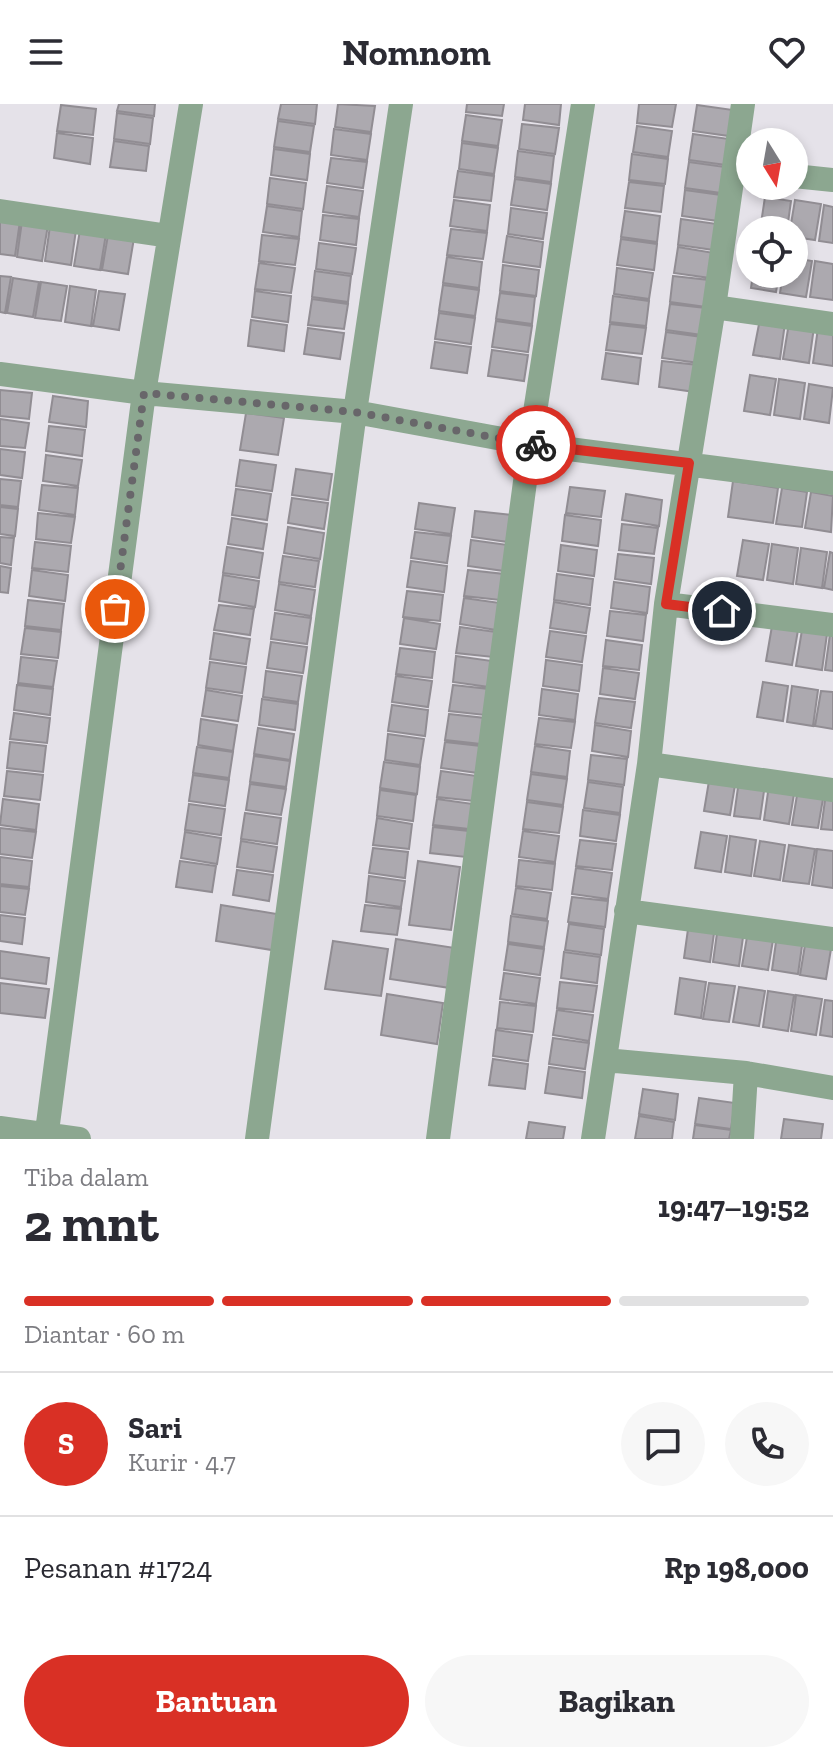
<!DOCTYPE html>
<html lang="id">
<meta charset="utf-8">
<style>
body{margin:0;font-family:"Zilla Slab",serif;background:#f7f7f7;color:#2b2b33;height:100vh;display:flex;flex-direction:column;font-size:30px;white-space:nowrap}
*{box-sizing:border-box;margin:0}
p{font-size:26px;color:#7c7c81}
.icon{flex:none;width:44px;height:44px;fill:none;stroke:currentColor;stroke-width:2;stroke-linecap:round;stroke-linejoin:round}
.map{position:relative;height:1035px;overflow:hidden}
.panel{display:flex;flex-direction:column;background:#fff;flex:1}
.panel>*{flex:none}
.needle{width:52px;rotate:169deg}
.controls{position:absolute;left:736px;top:24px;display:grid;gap:16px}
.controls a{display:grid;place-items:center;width:72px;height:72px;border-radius:50%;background:#fff;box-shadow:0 4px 12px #0003;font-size:40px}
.pin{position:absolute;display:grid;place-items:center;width:68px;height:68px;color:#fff;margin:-34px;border:4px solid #fff;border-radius:50%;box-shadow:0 2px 8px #0007}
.courier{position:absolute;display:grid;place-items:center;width:80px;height:80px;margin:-40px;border:6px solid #d93025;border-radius:50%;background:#fff;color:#222;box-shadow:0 2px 10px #0007}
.head em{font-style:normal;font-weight:700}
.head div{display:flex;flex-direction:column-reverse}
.head{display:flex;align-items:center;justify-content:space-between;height:136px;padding:0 24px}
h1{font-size:52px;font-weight:700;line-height:60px}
.bar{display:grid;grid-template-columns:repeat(4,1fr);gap:12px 8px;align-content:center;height:96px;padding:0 24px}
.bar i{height:10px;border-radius:6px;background:#e1e1e2}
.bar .current{background:#d93025}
.bar p{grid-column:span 4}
.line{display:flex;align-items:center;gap:20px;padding:0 24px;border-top:2px solid #e1e1e2}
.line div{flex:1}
.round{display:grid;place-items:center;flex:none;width:84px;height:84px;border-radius:42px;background:#f7f7f7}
.cta{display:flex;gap:16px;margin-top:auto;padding:16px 24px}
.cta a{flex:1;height:92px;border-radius:48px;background:#d93025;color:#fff;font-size:32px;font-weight:700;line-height:92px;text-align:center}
.cta a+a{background:#f7f7f7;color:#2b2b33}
header{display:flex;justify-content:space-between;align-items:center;height:104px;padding:0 24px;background:#fff;font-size:36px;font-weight:700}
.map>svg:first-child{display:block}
.building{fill:#aca9af;stroke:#918d93;stroke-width:2}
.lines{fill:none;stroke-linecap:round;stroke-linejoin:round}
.minor{stroke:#8ca790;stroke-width:24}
.done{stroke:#68666a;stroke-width:8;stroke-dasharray:0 14.4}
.route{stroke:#d93025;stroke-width:10}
</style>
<header><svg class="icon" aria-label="menu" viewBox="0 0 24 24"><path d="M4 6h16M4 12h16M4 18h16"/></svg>Nomnom<svg class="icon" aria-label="heart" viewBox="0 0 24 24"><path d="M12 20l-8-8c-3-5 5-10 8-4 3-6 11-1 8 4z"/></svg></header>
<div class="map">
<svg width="833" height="1035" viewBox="0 0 833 1035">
<rect width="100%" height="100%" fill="#e5e2e9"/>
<!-- building -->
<path class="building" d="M119 0H155L154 12 117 7Z
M281 0H317L315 20 278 15Z
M338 0 375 2 371 28 335 23Z
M467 0H504L502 12 466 8Z
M525 0H561L559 21 523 16Z
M639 0H676L672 23 637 19Z
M61 1 96 5 93 31 57 27Z
M697 1 733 6 729 32 693 27Z
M117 9 153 14 150 40 114 35Z
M466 11 502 16 498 42 462 37Z
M278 17 314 22 310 48 274 43Z
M522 20 559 24 555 50 519 45Z
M637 22 672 27 668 53 633 48Z
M334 25 371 30 367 56 331 51Z
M57 29 93 34 90 60 54 54Z
M693 30 729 35 726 61 689 56Z
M114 37 149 42 146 67 110 63Z
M462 39 498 44 494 70 459 65Z
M274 45 310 50 307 76 271 71Z
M518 47 554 52 551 78 515 73Z
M632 50 668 55 665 80 629 76Z
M331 54 367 58 363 84 327 79Z
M689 58 725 63 721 89 685 84Z
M458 67 494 72 491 97 454 93Z
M270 74 306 79 303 105 267 100Z
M515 75 551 80 547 106 511 101Z
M629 78 664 82 661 108 625 104Z
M327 82 363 87 359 113 323 108Z
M685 86 721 91 718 117 682 112Z
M765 93 791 97 787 126H760Z
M454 96 490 101 487 127 450 122Z
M795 96 821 100 815 136 794 133V126H790Z
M824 101 833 103V139L819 137Z
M267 102 302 107 299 133 263 128Z
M511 104 547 109 543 135 508 130Z
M625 107 660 112 657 138 621 133Z
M323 111 359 115 356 141 320 136Z
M0 114 20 117 15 152 0 150Z
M681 115 717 120 714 146 678 141Z
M22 117 48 121 42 157 17 153Z
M50 122 76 126 71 161 45 157Z
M451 125 487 129 483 155 447 151Z
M80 126 106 130 100 166 74 162Z
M108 131 134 134 128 170 102 166Z
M262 131 299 135 295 161 259 157Z
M507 132 543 138 540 163 503 158Z
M621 135 657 140 654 166 617 161Z
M319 139 356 144 352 170 316 165Z
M678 143 714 149 710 174 674 169Z
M447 153 482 158 479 184 443 179Z
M794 154 812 157 806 193 780 189 783 170H794Z
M815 157 833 160V196L810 193Z
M259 159 295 164 291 189 255 185Z
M503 161 539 166 536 192 500 187Z
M617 164 653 169 649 195 614 190Z
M315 167 351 172 348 198 312 193Z
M753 170H779L776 188 751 184Z
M0 172 11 173 5 209 0 208Z
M673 172 709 176 706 203 670 198Z
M13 174 39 178 33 213 7 209Z
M41 178 67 182 61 217 35 214Z
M443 181 479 186 475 212 439 207Z
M70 182 96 186 91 222 65 218Z
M99 187 125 190 119 226 93 222Z
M255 187 291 192 288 218 252 213Z
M500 189 535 193 532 220 496 215Z
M613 192 649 197 646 222 610 218Z
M312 195 348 200 344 225 308 221Z
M670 200 706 204 702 231 666 226Z
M439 209 475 214 471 240 435 235Z
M760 215 785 219 780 255 753 251Z
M251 216 287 221 284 247 248 242Z
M496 217 532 222 528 248 492 243Z
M789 219 814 223 809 259 783 255Z
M610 220 646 224 642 250 606 246Z
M308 224 344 229 340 255 304 250Z
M818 224 833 226V262L813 259Z
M666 228 702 233 699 259 662 254Z
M435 238 471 243 467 269 431 264Z
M492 246 528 251 524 277 488 272Z
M606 249 641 254 638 280 602 275Z
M662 257 698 261 695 288 659 283Z
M750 271 776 275 770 311 744 307Z
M779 275 805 279 800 315 774 311Z
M809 280 833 284 829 319 804 315Z
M0 286 32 289 29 315 0 312Z
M53 292 88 297 86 323 49 318Z
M246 309 284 314 278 351 240 346Z
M0 315 29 319 25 344 0 342Z
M49 322 85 326 82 352 46 347Z
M0 345 25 348 22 374 0 371Z
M46 351 82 356 78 382 43 377Z
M240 356 276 361 272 387 236 382Z
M296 365 332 370 328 396 292 391Z
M0 375 21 377 18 403 0 401Z
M733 377 778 384 773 419 728 413Z
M42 381 78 384 75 411 39 406Z
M570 383 605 387 601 413 566 409Z
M782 384 807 388 802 423 776 420Z
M236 385 271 390 267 416 232 411Z
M811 388 833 392 831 428 805 424Z
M626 390 662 396 659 422 622 416Z
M292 394 328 399 324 425 288 419Z
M419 399 455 404 451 430 415 425Z
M0 403 18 405 15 432 0 430Z
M475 407 512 411 508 438 472 433Z
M38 409 75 413 71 439 36 435Z
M565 411 601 416 598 442 562 437Z
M232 414 267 420 263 445 228 440Z
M622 420 658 424 654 450 619 446Z
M288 423 324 429 320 455 284 449Z
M415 428 451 432 447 459 411 454Z
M0 433 14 434 11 461 0 459Z
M471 436 508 441 504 467 468 462Z
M743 436 769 440 763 476 737 472Z
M35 438 71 442 68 468 32 464Z
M772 440 798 444 793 480 767 476Z
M561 441 597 446 594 472 558 467Z
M227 443 263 449 259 474 223 469Z
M801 444 827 448 822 484 796 480Z
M830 448 833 449V486L824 484Z
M618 450 654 454 651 480 615 475Z
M283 452 319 457 315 483 279 478Z
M411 457 447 462 444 488 407 483Z
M0 462 11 464 8 489 0 488Z
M32 466 68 471 65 497 29 492Z
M468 466 504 470 500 496 464 492Z
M557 470 593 475 590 501 554 496Z
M223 471 259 477 255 503 219 497Z
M614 478 650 483 647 509 611 504Z
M279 480 315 486 311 512 275 506Z
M407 487 443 491 440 517 403 513Z
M464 494 500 499 496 526 460 520Z
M28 496 64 500 61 526 25 522Z
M554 498 590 504 586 529 550 524Z
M219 501 254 505 250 531 214 526Z
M610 507 646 511 643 537 607 532Z
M275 509 311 514 307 540 271 535Z
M404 514 440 520 436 545 400 540Z
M772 522 798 526 792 561 766 557Z
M460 523 496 528 493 553 456 549Z
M25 524 61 528 58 554 21 550Z
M802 526 827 530 822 566 796 562Z
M550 527 586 532 582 558 546 553Z
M214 529 250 535 246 560 210 555Z
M830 530 833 531V567L825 566Z
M606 536 642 541 639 566 603 562Z
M271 538 307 543 303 569 267 564Z
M400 544 435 548 432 574 396 570Z
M456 552 492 557 489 583 453 578Z
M21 553 57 557 53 583 18 579Z
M546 556 582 561 579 587 543 582Z
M210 558 246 563 242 589 206 584Z
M603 564 639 569 635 595 600 590Z
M266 567 302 572 298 598 263 593Z
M396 572 432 577 428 603 392 598Z
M763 578 788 582 783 617 757 613Z
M17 581 53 585 50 611 14 606Z
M453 581 489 585 485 611 449 607Z
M792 582 818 586 813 622 787 618Z
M542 585 578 590 575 616 539 611Z
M206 586 242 592 238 617 202 612Z
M821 587 833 588V625L815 622Z
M599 594 635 598 631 624 595 619Z
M262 595 298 600 295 626 259 621Z
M392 601 428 606 425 632 388 627Z
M14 609 50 614 47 639 10 635Z
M449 610 485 614 481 640 445 636Z
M539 614 575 618 571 644 535 640Z
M201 615 237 621 233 647 198 641Z
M595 621 631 627 628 653 592 647Z
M258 624 294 630 290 656 254 650Z
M388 630 424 635 420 661 385 656Z
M10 638 46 642 43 668 7 664Z
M445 638 481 642 478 669 441 664Z
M535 642 570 647 567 673 531 668Z
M197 643 233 648 229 674 193 669Z
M591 651 627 655 624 681 588 676Z
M254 652 290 657 286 683 250 678Z
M384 658 420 663 417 690 380 684Z
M7 667 43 671 40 696 4 692Z
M441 667 477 672 474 697 437 693Z
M531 670 567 675 563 701 527 696Z
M193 671 229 676 225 702 189 697Z
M710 671 736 675 730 711 704 707Z
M739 676 765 680 760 715 734 712Z
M588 678 623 683 620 709 584 704Z
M250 680 286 685 281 711 246 706Z
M769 681 795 684 789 720 764 716Z
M798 685 824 689 818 724 792 721Z
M380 686 416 691 413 717 377 712Z
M826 689 833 690V726L821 725Z
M3 695 39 700 36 726 0 721Z
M437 695 473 700 469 725 433 721Z
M527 698 563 703 559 729 523 725Z
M189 700 225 705 221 731 185 726Z
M583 706 620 711 616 737 580 732Z
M245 709 281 714 277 740 241 735Z
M377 714 412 720 409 745 373 741Z
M433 723 469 727 466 753 430 749Z
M0 724 36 728 32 754 0 750Z
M523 727 559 732 555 758 519 753Z
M185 728 221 734 217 760 181 754Z
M701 728 727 732 721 768 695 764Z
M730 732 756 736 751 772 725 768Z
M580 736 616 740 612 766 576 762Z
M241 737 277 743 273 768 237 763Z
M760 737 785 741 780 776 754 772Z
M789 741 815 745 809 780 783 777Z
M373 744 408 748 405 774 369 769Z
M817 745 833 747V784L812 781Z
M0 753 32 757 29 783 0 780Z
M519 756 555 760 552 786 516 782Z
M180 757 216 762 212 788 176 783Z
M418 757 460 763 451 826 409 821Z
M576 764 612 769 608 795 572 790Z
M237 766 273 771 269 797 233 791Z
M369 772 405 777 401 803 366 798Z
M0 782 29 785 25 811 0 808Z
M516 784 551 789 547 815 512 810Z
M572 793 608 797 605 823 568 818Z
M221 801 283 811 278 847 216 837Z
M365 801 401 805 397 831 361 827Z
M0 811 25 814 22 840 0 837Z
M511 812 548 817 544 843 508 838Z
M689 818 715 822 710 858 684 854Z
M569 820 604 825 601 851 565 846Z
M718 822 744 826 739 862 713 858Z
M748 827 774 830 768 866 742 862Z
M777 831 803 835 798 870 772 866Z
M396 835 455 844 450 884 390 875Z
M806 835 832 839 826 875 800 871Z
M333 837 388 845 381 892 325 885Z
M508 840 544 845 540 871 504 866Z
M0 847 49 854 46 880 0 874Z
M564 848 600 853 597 879 561 874Z
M504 869 540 874 536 900 500 895Z
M680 874 706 878 701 914 675 910Z
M560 878 597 882 593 908 557 904Z
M0 879 49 885 45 914 0 909Z
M709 879 735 882 729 918 703 915Z
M739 883 765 887 759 922 733 918Z
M768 887 794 891 788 927 763 923Z
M387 890 443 899 437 940 381 931Z
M796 891 822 895 816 931 791 927Z
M825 896 833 897V933L820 931Z
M500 898 536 902 533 928 497 924Z
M557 906 593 911 589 937 553 931Z
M496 926 532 931 528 957 493 952Z
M553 934 589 939 585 965 549 960Z
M493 955 528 960 525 985 489 981Z
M549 963 585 968 582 994 545 989Z
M643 985 678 990 675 1016 639 1010Z
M699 994 735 999 731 1025 695 1020Z
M639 1012 674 1018 672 1035H635Z
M784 1015 823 1020 821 1035H781Z
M529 1018 565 1023 563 1035H526Z
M695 1021 731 1026 729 1035H693Z"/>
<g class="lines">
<!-- minor -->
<path class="minor" d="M794 72 833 76
M0 107 169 132
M714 203 833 220
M0 270 144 289 355 308 530 340 833 379
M666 500 833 521
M649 660 833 686
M626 807 833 835
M605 956 746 969 833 984
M0 1024 79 1035
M46 1035 144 289 191 0
M257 1035 355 308 401 0
M438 1035 530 340 583 0
M593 1035 649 660 666 500 714 203 743 0
M742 1035 746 969"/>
</g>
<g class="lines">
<!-- done -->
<path class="done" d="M115 505 144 289 355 308 536 341"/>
<!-- route -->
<path class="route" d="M536 341 689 359 666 500 722 507"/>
</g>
</svg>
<div class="controls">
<a><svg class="needle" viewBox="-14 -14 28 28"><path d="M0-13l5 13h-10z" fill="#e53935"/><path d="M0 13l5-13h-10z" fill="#7c7c81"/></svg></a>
<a><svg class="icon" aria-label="locate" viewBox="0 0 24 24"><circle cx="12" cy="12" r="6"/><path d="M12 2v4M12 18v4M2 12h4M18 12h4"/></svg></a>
</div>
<div class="pin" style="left:115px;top:505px;background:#ea580c"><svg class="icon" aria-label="bag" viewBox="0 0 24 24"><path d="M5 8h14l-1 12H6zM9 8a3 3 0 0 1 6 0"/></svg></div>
<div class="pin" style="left:722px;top:507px;background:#1f2937"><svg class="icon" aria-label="home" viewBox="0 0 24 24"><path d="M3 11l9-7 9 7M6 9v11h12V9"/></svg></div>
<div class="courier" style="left:536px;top:341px"><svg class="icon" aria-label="bike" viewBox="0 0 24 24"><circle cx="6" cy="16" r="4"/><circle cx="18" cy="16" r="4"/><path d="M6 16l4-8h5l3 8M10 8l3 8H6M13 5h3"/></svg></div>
</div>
<section class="panel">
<div class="head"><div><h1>2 mnt</h1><p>Tiba dalam</p></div><em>19:47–19:52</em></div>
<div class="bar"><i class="current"></i><i class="current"></i><i class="current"></i><i></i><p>Diantar · 60 m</p></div>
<div class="line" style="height:144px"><b class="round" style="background:#d93025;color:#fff">S</b><div><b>Sari</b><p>Kurir · 4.7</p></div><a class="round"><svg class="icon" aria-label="chat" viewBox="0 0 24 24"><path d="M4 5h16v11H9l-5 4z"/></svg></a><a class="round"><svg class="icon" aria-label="phone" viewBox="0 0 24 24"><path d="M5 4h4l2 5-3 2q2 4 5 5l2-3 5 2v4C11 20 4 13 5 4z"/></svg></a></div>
<div class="line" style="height:104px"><div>Pesanan #1724</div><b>Rp 198,000</b></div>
<div class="cta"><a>Bantuan</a><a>Bagikan</a></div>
</section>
